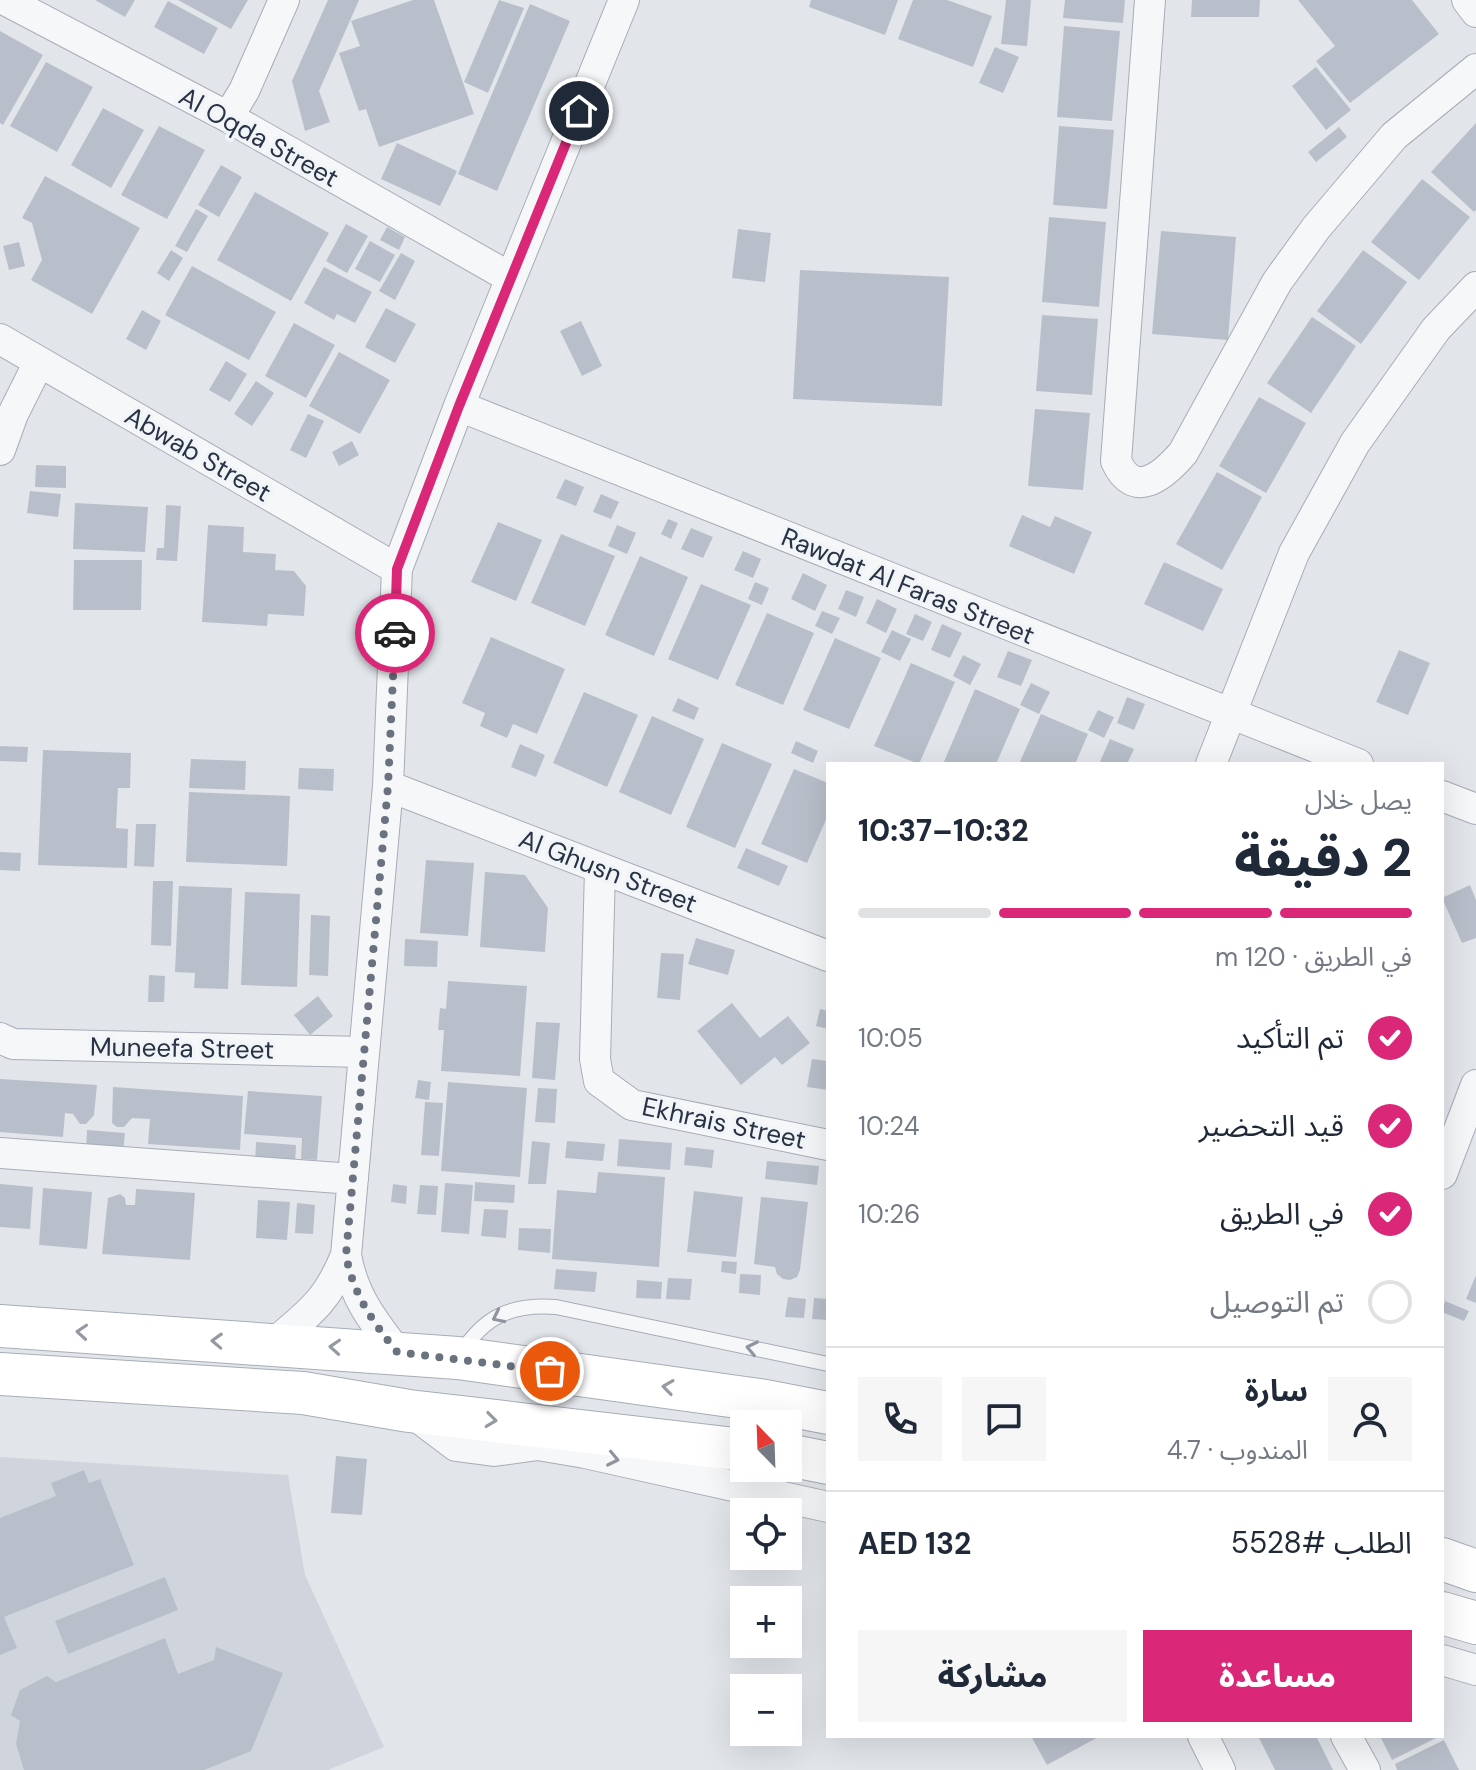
<!DOCTYPE html>
<html lang="ar">
<meta charset="utf-8">
<style>
body{margin:0;font-family:"DM Sans","Noto Sans Arabic",sans-serif;background:#f6f6f7;color:#1f2937;direction:rtl;height:100vh;display:flex;flex-direction:column;font-size:30px;white-space:nowrap}
*{box-sizing:border-box;margin:0}
p{font-size:26px;color:#747a83}
.icon{flex:none;width:44px;height:44px;fill:none;stroke:currentColor;stroke-width:2;stroke-linecap:round;stroke-linejoin:round}
.map{position:relative;flex:1;overflow:hidden;direction:ltr}
.drawer{position:absolute;left:826px;top:762px;width:618px;height:976px;display:flex;flex-direction:column;background:#fff;border-radius:0px;box-shadow:0 8px 32px #0002;direction:rtl}
.drawer>*{flex:none}
.needle{width:52px;rotate:337deg}
.buttons{position:absolute;left:730px;top:1410px;display:grid;gap:16px}
.buttons a{display:grid;place-items:center;width:72px;height:72px;border-radius:0px;background:#fff;box-shadow:0 8px 32px #0002;font-size:40px}
.pin{position:absolute;display:grid;place-items:center;width:68px;height:68px;color:#fff;margin:-34px;border:4px solid #fff;border-radius:50%;box-shadow:0 2px 8px #0007}
.courier{position:absolute;display:grid;place-items:center;width:80px;height:80px;margin:-40px;border:6px solid #db2777;border-radius:50%;background:#fff;color:#222;box-shadow:0 2px 10px #0007}
.head em{font-style:normal;font-weight:800}
.head div{display:flex;flex-direction:column-reverse}
.head{display:flex;align-items:center;justify-content:space-between;height:136px;padding:0 32px}
h1{font-size:52px;font-weight:800;line-height:60px}
.bar{display:grid;grid-template-columns:repeat(4,1fr);gap:12px 8px;align-content:center;height:96px;padding:0 32px}
.bar i{height:10px;border-radius:6px;background:#e0e1e3}
.bar .selected{background:#db2777}
.bar p{grid-column:span 4}
.line{display:flex;align-items:center;gap:20px;padding:0 32px;border-top:2px solid #e0e1e3}
.line div{flex:1}
.round{display:grid;place-items:center;flex:none;width:84px;height:84px;border-radius:0px;background:#f6f6f7}
ol{padding:0 32px;list-style:none}
li{display:flex;align-items:center;gap:24px;height:88px}
li p{margin-inline-start:auto}
li .icon{padding:8px;border-radius:50%;background:#db2777;color:#fff;stroke-width:4}
li:last-child{color:#747a83}
li i{width:44px;height:44px;border:4px solid #e0e1e3;border-radius:50%}
.cta{display:flex;gap:16px;margin-top:auto;padding:16px 32px}
.cta a{flex:1;height:92px;border-radius:0px;background:#db2777;color:#fff;font-size:32px;font-weight:800;line-height:92px;text-align:center}
.cta a+a{background:#f6f6f7;color:#1f2937}
.map>svg:first-child{display:block}
.built{fill:#d0d5dd}
.building{fill:#b9bfca}
.lines{fill:none;stroke-linecap:round;stroke-linejoin:round}
.lane-casing{stroke:#a7adb6;stroke-width:16}
.street-casing{stroke:#a7adb6;stroke-width:32}
.secondary-casing{stroke:#a7adb6;stroke-width:44}
.lane{stroke:#f5f7f9;stroke-width:14}
.street{stroke:#f5f7f9;stroke-width:30}
.secondary{stroke:#fff;stroke-width:42}
.oneway{stroke:#8f959f}
.oneway2{stroke:#9499a2}
.done{stroke:#6a727f;stroke-width:8;stroke-dasharray:0 14.4}
.route{stroke:#db2777;stroke-width:10}
.labels{text-anchor:middle;stroke-width:7;stroke-linejoin:round;paint-order:stroke}
.street-label{font-size:26px;fill:#293345;stroke:#f2f5f8}
</style>
<div class="map">
<svg width="1476" height="1770" viewBox="0 0 1476 1770">
<rect width="100%" height="100%" fill="#e2e6eb"/>
<!-- built -->
<path class="built" d="M0 1457 288 1475 305 1575 384 1747 328 1770H0Z"/>
<!-- building -->
<path class="building" d="M95 0H135L125 17Z
M178 0H248L231 29Z
M328 0H359L319 91 330 122 305 131 292 81Z
M413 0H434L474 114 379 147 366 109 359 111 339 53 360 46 351 21Z
M499 0 524 8 488 93 464 82Z
M811 0H898L885 35 809 7Z
M913 0H947L992 16 973 67 898 39Z
M1006 0H1031L1027 46 1001 44Z
M1065 0H1125L1123 23 1063 18Z
M1192 0H1260L1259 17H1191Z
M1298 0H1412L1439 34 1350 103 1316 61 1335 46Z
M168 1 218 28 204 54 154 27Z
M530 4 570 21 497 191 458 174Z
M1064 26 1120 31 1112 121 1057 117Z
M0 31 43 55 3 125 0 123Z
M995 47 1019 57 1003 93 979 83Z
M46 62 93 87 57 152 10 126Z
M1316 67 1351 110 1326 130 1292 86Z
M103 108 144 130 111 188 71 165Z
M1476 123V210L1474 212 1431 172Z
M159 126 205 150 167 219 121 195Z
M1059 126 1114 130 1107 209 1053 205Z
M1339 127 1347 137 1316 162 1308 152Z
M397 143 457 171 440 206 381 179Z
M221 165 242 177 219 217 198 205Z
M45 176 140 228 92 314 31 280 42 260 32 223 22 218Z
M1422 179 1470 217 1419 280 1371 242Z
M255 192 329 233 291 301 217 260Z
M196 209 208 216 187 252 175 246Z
M1049 217 1106 222 1099 307 1042 302Z
M346 224 368 236 347 273 326 261Z
M387 227 405 237 399 250 380 240Z
M738 229 771 233 765 282 732 278Z
M1161 231 1236 237 1228 340 1152 334Z
M370 241 395 255 380 282 355 269Z
M19 242 25 266 9 270 3 246Z
M171 250 183 258 169 281 157 273Z
M1363 250 1407 282 1361 344 1317 311Z
M401 253 415 261 395 300 379 291Z
M192 266 276 312 249 360 165 315Z
M324 267 372 292 355 323 337 314 334 320 304 303Z
M800 270 949 277 942 406 793 399Z
M386 308 416 324 395 363 365 347Z
M142 310 161 321 146 350 126 339Z
M1042 315 1098 319 1092 395 1036 391Z
M1312 317 1356 346 1311 413 1267 383Z
M581 321 602 366 582 376 560 331Z
M294 323 335 345 306 398 265 376Z
M339 352 390 380 360 434 309 406Z
M226 361 247 374 230 402 209 390Z
M256 381 274 393 252 426 234 414Z
M1259 397 1306 423 1266 493 1219 466Z
M1035 409 1090 413 1083 490 1028 486Z
M308 414 324 421 306 458 290 450Z
M352 441 359 455 339 466 332 452Z
M36 465 66 466V488L35 487Z
M1217 472 1262 497 1222 570 1176 544Z
M565 479 584 487 576 506 556 498Z
M30 491 61 494 58 517 27 513Z
M601 494 619 502 611 519 593 512Z
M75 503 148 507 145 552 73 549Z
M166 505 181 506 177 561 156 560 157 548H164Z
M1022 515 1050 527 1055 516 1092 532 1074 574 1009 546Z
M668 519 678 523 671 539 661 534Z
M498 522 542 540 516 601 471 582Z
M208 525 244 527 243 552 276 554 275 570 294 571 306 586 304 616 268 614 267 626 202 622Z
M617 525 636 533 627 554 608 546Z
M691 528 713 537 703 558 681 549Z
M561 534 615 556 585 626 531 603Z
M743 551 761 559 753 578 734 570Z
M640 556 688 577 654 656 605 635Z
M74 560H142L141 610H73Z
M1164 562 1223 589 1203 631 1144 604Z
M803 573 827 585 815 611 791 599Z
M755 582 769 588 762 605 748 599Z
M701 584 751 605 718 680 668 659Z
M846 590 864 597 856 617 838 609Z
M877 599 897 609 886 633 866 623Z
M822 611 840 618 832 634 815 626Z
M767 613 814 633 783 705 735 685Z
M915 614 932 622 923 641 906 634Z
M942 624 962 633 950 658 931 650Z
M892 630 911 639 900 661 881 652Z
M491 637 565 669 537 734 513 724 507 738 480 726 485 713 462 703Z
M835 638 881 658 849 729 803 710Z
M1399 650 1430 663 1408 715 1376 702Z
M1008 651 1032 660 1021 686 997 677Z
M963 655 981 664 970 685 953 676Z
M911 663 955 682 919 764 874 746Z
M1031 683 1050 692 1039 714 1020 705Z
M975 689 1020 709 996 764H943Z
M584 692 638 715 607 787 553 763Z
M1127 697 1145 704 1134 730 1117 723Z
M678 698 699 708 694 720 672 711Z
M1098 710 1114 717 1104 738 1088 730Z
M1041 714 1088 734 1075 764H1019Z
M652 716 704 739 671 815 619 792Z
M1110 739 1134 749 1127 764H1099Z
M796 741 818 751 813 763 791 753Z
M722 743 772 764 735 848 686 827Z
M520 744 545 755 536 777 511 767Z
M0 746 28 747 27 762 0 761Z
M43 750 131 753 130 788H118L116 828 128 829 127 868 38 865Z
M191 759 246 761 245 790 189 788Z
M299 768 334 769 333 791 298 789Z
M794 769 828 783V815L807 863 761 844Z
M189 792 290 796 287 866 186 862Z
M136 824H156L154 867 134 866Z
M746 848 788 866 779 886 737 868Z
M0 852 21 853 20 871 0 870Z
M426 860 474 863 468 936 420 933Z
M485 872 525 875 548 908 545 952 480 947Z
M153 881H173L171 946 151 945Z
M1470 885 1476 900V938L1462 943 1442 898Z
M179 886 232 888 228 989 194 988 195 973 175 972Z
M245 892 300 894 297 987 241 985Z
M311 915 330 916 328 976 309 975Z
M696 938 735 950 728 975 688 964Z
M405 939 438 941 437 967 404 966Z
M661 953 684 954 680 1000 657 998Z
M149 975 165 976 164 1002H148Z
M448 981 527 986 520 1076 441 1071 444 1030H438L440 1008 446 1009Z
M318 996 333 1016 310 1035 294 1015Z
M732 1003 760 1038 788 1016 810 1043 782 1065 775 1057 741 1085 697 1031Z
M820 1009 828 1011V1029L816 1026Z
M536 1022 560 1023 555 1080 532 1078Z
M812 1059 828 1061V1090L807 1087Z
M0 1079 97 1085 94 1115 86 1124H80L73 1114 65 1113 63 1137 0 1132Z
M418 1080 431 1082 429 1100 415 1098Z
M448 1082 527 1088 520 1177 441 1171Z
M113 1087 243 1096 240 1150 148 1144 150 1119 132 1118 124 1127H117L112 1123Z
M538 1088 557 1089 555 1123 535 1122Z
M248 1091 322 1096 317 1160 301 1159 302 1138 244 1134Z
M425 1102 443 1103 439 1156 421 1155Z
M87 1130 125 1133 123 1152 86 1150Z
M619 1139 672 1143 670 1170 617 1166Z
M532 1141 550 1143 546 1184H528Z
M567 1141 605 1144 603 1161 565 1158Z
M256 1142 296 1145 295 1166 255 1163Z
M686 1147 714 1150 712 1168 684 1165Z
M767 1161 819 1166 817 1185 765 1179Z
M598 1172 665 1177 659 1267 552 1259 557 1190 596 1193Z
M475 1182 515 1185 514 1203 474 1201Z
M445 1183 473 1185 469 1234 441 1232Z
M0 1184 33 1187 30 1229 0 1227Z
M393 1184 407 1186 406 1204 391 1202Z
M420 1185 438 1186 436 1215 417 1214Z
M43 1188 92 1192 87 1249 39 1245Z
M136 1189 195 1193 190 1260 102 1254 108 1198 120 1194 125 1198 126 1205H135Z
M694 1191 743 1197 736 1257 687 1252Z
M761 1197 808 1202 800 1270 797 1277 790 1280 783 1279 777 1274 775 1267 754 1264Z
M258 1200 290 1202 287 1240 256 1238Z
M297 1203 315 1205 313 1234 295 1233Z
M484 1209 508 1210 506 1238 481 1236Z
M519 1228 551 1229 550 1253 518 1250Z
M722 1261 737 1262 736 1274 721 1272Z
M556 1269 597 1272 595 1292 554 1289Z
M740 1274 761 1275 760 1295 739 1293Z
M1476 1275V1303L1466 1299Z
M668 1278 692 1279 690 1300 666 1299Z
M637 1280 662 1282 661 1299 636 1298Z
M788 1297 806 1299 804 1318 785 1317Z
M814 1298 828 1299V1320L812 1319Z
M1445 1301 1469 1311 1464 1321 1442 1312Z
M336 1456 367 1459 362 1515 331 1513Z
M84 1470 89 1483 100 1479 134 1565 4 1617 17 1648 0 1655V1518L56 1496 51 1483Z
M165 1577 178 1610 68 1654 55 1621Z
M165 1638 178 1674 214 1660 216 1647 283 1673 251 1751 204 1770H24L16 1744 20 1721 11 1715 20 1690 47 1676 56 1682Z
M1031 1736H1100L1047 1765Z
M1258 1736H1316L1333 1770H1275Z
M1380 1736H1440L1392 1760Z
M1444 1740 1459 1770H1397L1395 1764Z"/>
<g class="lines">
<defs>
<path id="lane" d="M461 1353C485 1316 511 1304 556 1307L828 1364"/>
<path id="street" d="M5 0 228 117 511 278
M1150 0 1116 461C1134 501 1163 476 1183 453L1277 282 1316 228 1394 136 1476 69
M1467 0 1476 12
M228 117 244 91 284 0
M0 339 397 569
M459 406 1358 764
M0 450 13 414 39 362
M1211 764 1294 553 1355 443 1436 329 1476 287
M388 786 828 956
M1442 796 1476 809
M600 869 595 1059 599 1081 632 1105 828 1145
M0 1038 13 1044 364 1052
M0 1153 353 1179
M1442 1174 1476 1085
M346 1255C353 1295 372 1320 397 1352
M274 1343C310 1313 328 1300 346 1255L388 786 397 569 459 406 624 0
M411 1412 456 1446 494 1451 538 1445 585 1453 828 1507
M1442 1660 1476 1670
M1203 1736 1220 1770
M1346 1736 1365 1770"/>
<path id="secondary" d="M0 1326 458 1358 766 1401 828 1413
M0 1374 303 1393 409 1411 744 1450
M788 1455 828 1463
M1442 1559 1476 1571
M1442 1613 1476 1623"/>
</defs>
<!-- lane casing -->
<use href="#lane" class="lane-casing"/>
<!-- street casing -->
<use href="#street" class="street-casing"/>
<!-- secondary casing -->
<use href="#secondary" class="secondary-casing"/>
<!-- lane -->
<use href="#lane" class="lane"/>
<!-- street -->
<use href="#street" class="street"/>
<!-- secondary -->
<use href="#secondary" class="secondary"/>
</g>
<!-- one-way arrows -->
<defs><path id="oneway-chevron" d="M-2-3.5L2.5 0L-2 3.5" fill="none" stroke-width="1.6" stroke-linecap="round" stroke-linejoin="round" transform="scale(2)"/></defs>
<g class="oneway">
<use href="#oneway-chevron" transform="translate(498 1317) rotate(154)"/>
<use href="#oneway-chevron" transform="translate(752 1348) rotate(-168)"/>
<use href="#oneway-chevron" transform="translate(613 1459) rotate(12)"/>
</g>
<g class="oneway2">
<use href="#oneway-chevron" transform="translate(82 1332) rotate(-176)"/>
<use href="#oneway-chevron" transform="translate(217 1341) rotate(-178)"/>
<use href="#oneway-chevron" transform="translate(335 1347) rotate(-176)"/>
<use href="#oneway-chevron" transform="translate(668 1387) rotate(-172)"/>
<use href="#oneway-chevron" transform="translate(491 1420) rotate(7)"/>
</g>
<g class="lines">
<!-- done -->
<path class="done" d="M395 633 388 786 346 1255C353 1294 372 1321 397 1352L550 1371"/>
<!-- route -->
<path class="route" d="M395 633 397 569 459 406 579 111"/>
</g>
<g class="labels">
<!-- street labels -->
<g class="street-label">
<text transform="translate(259 137) rotate(29)" y="9">Al Oqda Street</text>
<text transform="translate(198 454) rotate(30)" y="9">Abwab Street</text>
<text transform="translate(908 586) rotate(22)" y="9">Rawdat Al Faras Street</text>
<text transform="translate(608 871) rotate(21)" y="9">Al Ghusn Street</text>
<text transform="translate(182 1048) rotate(1)" y="9">Muneefa Street</text>
<text transform="translate(724 1123) rotate(12)" y="9">Ekhrais Street</text>
</g>
</g>
</svg>
<div class="buttons">
<a><svg class="needle" viewBox="-14 -14 28 28"><path d="M0-13l5 13h-10z" fill="#e53935"/><path d="M0 13l5-13h-10z" fill="#747a83"/></svg></a>
<a><svg class="icon" aria-label="locate" viewBox="0 0 24 24"><circle cx="12" cy="12" r="6"/><path d="M12 2v4M12 18v4M2 12h4M18 12h4"/></svg></a>
<a>+</a>
<a>−</a>
</div>
<div class="pin" style="left:550px;top:1371px;background:#ea580c"><svg class="icon" aria-label="bag" viewBox="0 0 24 24"><path d="M5 8h14l-1 12H6zM9 8a3 3 0 0 1 6 0"/></svg></div>
<div class="pin" style="left:579px;top:111px;background:#1f2937"><svg class="icon" aria-label="home" viewBox="0 0 24 24"><path d="M3 11l9-7 9 7M6 9v11h12V9"/></svg></div>
<div class="courier" style="left:395px;top:633px"><svg class="icon" aria-label="car" viewBox="0 0 24 24"><path d="M5 17H2v-5l4-1 3-4h7l3 4 3 1v5h-3M9 17h6M6 11h13"/><circle cx="7" cy="17" r="2"/><circle cx="17" cy="17" r="2"/></svg></div>
<section class="drawer">
<div class="head"><div><h1>2 دقيقة</h1><p>يصل خلال</p></div><em>10:32–10:37</em></div>
<div class="bar"><i class="selected"></i><i class="selected"></i><i class="selected"></i><i></i><p>في الطريق · 120 m</p></div>
<ol>
<li><svg class="icon" aria-label="check" viewBox="0 0 24 24"><path d="M5 12l5 5 9-10"/></svg>تم التأكيد<p>10:05</p></li>
<li><svg class="icon" aria-label="check" viewBox="0 0 24 24"><path d="M5 12l5 5 9-10"/></svg>قيد التحضير<p>10:24</p></li>
<li><svg class="icon" aria-label="check" viewBox="0 0 24 24"><path d="M5 12l5 5 9-10"/></svg>في الطريق<p>10:26</p></li>
<li><i></i>تم التوصيل</li>
</ol>
<div class="line" style="height:144px"><a class="round"><svg class="icon" aria-label="person" viewBox="0 0 24 24"><circle cx="12" cy="8" r="4"/><path d="M4 21q1-7 8-7t8 7"/></svg></a><div><b>سارة</b><p>المندوب · 4.7</p></div><a class="round"><svg class="icon" aria-label="chat" viewBox="0 0 24 24"><path d="M4 5h16v11H9l-5 4z"/></svg></a><a class="round"><svg class="icon" aria-label="phone" viewBox="0 0 24 24"><path d="M5 4h4l2 5-3 2q2 4 5 5l2-3 5 2v4C11 20 4 13 5 4z"/></svg></a></div>
<div class="line" style="height:104px"><div>الطلب #5528</div><b>AED 132</b></div>
<div class="cta"><a>مساعدة</a><a>مشاركة</a></div>
</section>
</div>
